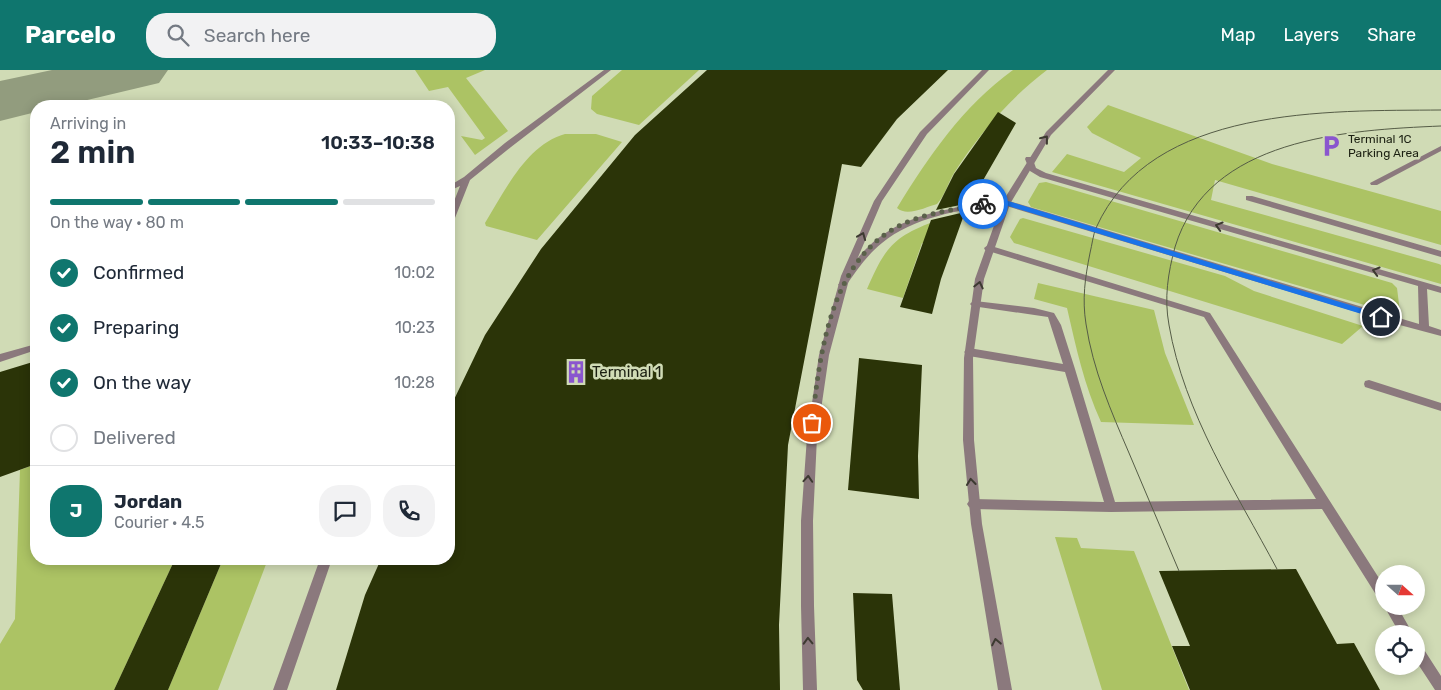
<!DOCTYPE html>
<meta charset="utf-8">
<style>
body{margin:0;font-family:Rubik,sans-serif;background:#f2f2f3;color:#1f2937;height:100vh;display:flex;flex-direction:column;font-size:19px;white-space:nowrap}
*{box-sizing:border-box;margin:0}
p{font-size:16px;color:#747a83}
.icon{flex:none;width:28px;height:28px;fill:none;stroke:currentColor;stroke-width:2;stroke-linecap:round;stroke-linejoin:round}
.map{position:relative;flex:1;overflow:hidden}
.details{position:absolute;left:30px;top:30px;width:425px;height:465px;display:flex;flex-direction:column;background:#fff;border-radius:20px;box-shadow:0 2px 12px #0003}
.details>*{flex:none}
.needle{width:32px;rotate:111deg}
.buttons{position:absolute;left:1375px;top:495px;display:grid;gap:10px}
.buttons a{display:grid;place-items:center;width:50px;height:50px;border-radius:50%;background:#fff;box-shadow:0 2px 12px #0003;font-size:25px}
.pin{position:absolute;display:grid;place-items:center;width:42px;height:42px;color:#fff;margin:-21px;border:2px solid #fff;border-radius:50%;box-shadow:0 1px 5px #0007}
.courier{position:absolute;display:grid;place-items:center;width:50px;height:50px;margin:-25px;border:4px solid #1a73e8;border-radius:50%;background:#fff;color:#222;box-shadow:0 1px 6px #0007}
.headline em{font-style:normal;font-weight:600}
.headline div{display:flex;flex-direction:column-reverse}
.headline{display:flex;align-items:center;justify-content:space-between;height:85px;padding:0 20px}
h1{font-size:32px;font-weight:600;line-height:38px}
.bar{display:grid;grid-template-columns:repeat(4,1fr);gap:8px 5px;align-content:center;height:60px;padding:0 20px}
.bar i{height:6px;border-radius:4px;background:#e0e1e3}
.bar .active{background:#0f766e}
.bar p{grid-column:span 4}
.line{display:flex;align-items:center;gap:12px;padding:0 20px;border-top:1px solid #e0e1e3}
.line div{flex:1}
.round{display:grid;place-items:center;flex:none;width:52px;height:52px;border-radius:20px;background:#f2f2f3}
ol{padding:0 20px;list-style:none}
li{display:flex;align-items:center;gap:15px;height:55px}
li p{margin-inline-start:auto}
li .icon{padding:5px;border-radius:50%;background:#0f766e;color:#fff;stroke-width:4}
li:last-child{color:#747a83}
li i{width:28px;height:28px;border:2px solid #e0e1e3;border-radius:50%}
header{display:flex;align-items:center;gap:30px;box-sizing:border-box;height:70px;padding:0 25px;background:#0f766e;color:#fff}
header strong{font-size:24px}
nav{display:flex;gap:28px;margin-inline-start:auto;font-size:18px}
.search{width:350px;height:45px;background:#f2f2f3;display:flex;align-items:center;gap:12px;box-sizing:border-box;padding:0 18px;border-radius:20px;color:#747a83;font-size:19px}
.map>svg:first-child{display:block}
.green{fill:#acc364}
.lines{fill:none;stroke-linecap:round;stroke-linejoin:round}
.taxiway{fill:#929c7e;fill-rule:evenodd}
.building{fill:#2b3408}
.service{fill:#8b797d;fill-rule:evenodd}
.minor{fill:#8b797d;fill-rule:evenodd}
.tertiary{fill:#8b797d;fill-rule:evenodd}
.tram{stroke:#555c46;stroke-width:1}
.oneway{stroke:#3d3a31}
.route{fill:#1a73e8}
.done{stroke:#5a614a;stroke-width:5;stroke-dasharray:0 9}
.labels{text-anchor:middle;stroke-width:5;stroke-linejoin:round;paint-order:stroke}
.far-poi-label{font-size:12px;fill:#1b1f11;stroke:#d0dbb5;text-anchor:start}
.poi-label{font-size:15px;fill:#1b1f11;stroke:#d0dbb5;text-anchor:start}
</style>
<header>
<strong>Parcelo</strong>
<div class="search"><svg class="icon" aria-label="search" viewBox="0 0 24 24"><circle cx="10" cy="10" r="6"/><path d="M15 15l6 6"/></svg>Search here</div>
<nav><a>Map</a><a>Layers</a><a>Share</a></nav>
</header>
<div class="map">
<svg width="1441" height="620" viewBox="0 0 1441 620">
<rect width="100%" height="100%" fill="#d0dbb5"/>
<!-- green -->
<path class="green" d="M415 0H485L466 8 508 61 475 85 461 66 482 70 485 68 448 17 429 21Z
M622 0H699L639 55 597 44 591 39 592 26Z
M1013 0H1047C1011 27 978 65 954 103 948 113 945 125 937 134 926 137 907 147 897 138 929 86 963 36 1013 0Z
M1108 35 1272 94 1441 141V175L1215 110 1211 130 1439 194 1441 195V214L1052 102 1067 84 1124 102 1141 88 1092 63 1087 57Z
M565 64H596L622 72 537 170 486 156 485 153C505 121 526 75 565 64Z
M1046 112 1392 213 1397 218 1400 242 1392 243 1031 137 1028 132 1039 113Z
M1023 148 1225 206 1254 221 1363 256 1342 274 1014 173 1010 167 1020 149Z
M933 152 934 176 922 173 903 228 867 219C884 180 892 167 933 152Z
M1038 213 1154 240 1165 283 1194 355 1101 352C1084 315 1076 277 1067 238L1034 229Z
M36 394V489H175L114 620H0V574L15 549 20 400Z
M1055 467 1077 468 1081 478 1134 481 1189 620H1102Z
M223 489H268L218 620H168Z"/>
<g class="lines">
<!-- taxiway -->
<path class="taxiway" d="M52 0H168L159 13 62 36H36V42L0 51V11Z"/>
</g>
<!-- building -->
<path class="building" d="M707 0H948L897 49 861 97 842 94 788 375 779 555 780 620H336L365 525 381 489H449V340L485 265 541 179 635 65Z
M998 42 1016 53 970 133 936 140 954 104Z
M965 142 941 209 932 244 900 237 931 150Z
M859 288 922 295 918 386 919 429 848 420Z
M36 291V394L0 407V302Z
M175 489H223L168 620H114Z
M1296 499 1337 574 1354 573 1380 620H1190L1172 576H1190L1159 501Z
M853 523 892 524 900 620H863L857 610Z"/>
<g class="lines">
<!-- service -->
<path class="service" d="M604 0H611L511 77 470 110 453 153 449 156V144L460 116 449 121V116L464 107 505 73Z
M1441 76V81L1377 115H1371L1370 113Z
M1026 87H1032L1036 98 1046 103 1441 217V223L1427 219 1429 256 1441 260V266L1396 254 1003 135V131H1009L1419 254 1418 216 1040 107 1030 101 1025 89Z
M1246 126H1252L1441 181V187L1246 130Z
M988 175 1210 243 1384 516V533L1380 531 1322 439 1111 442 973 439 969 437 967 434 969 431 973 429 1104 432 1065 302 969 286 964 282 969 278 1063 294 1048 247 972 236 970 234 972 232 975 231 1034 238 1054 243 1061 255 1075 299 1115 432 1316 429 1204 247 985 180 984 178Z
M36 274V280L0 292V284Z
M1369 310 1441 333V341L1365 317 1364 314 1365 311Z
M320 489H332L287 620H273Z
M1384 536H1397L1413 564H1400Z
M1416 573 1421 575 1441 606V620H1435L1416 591Z"/>
<!-- minor -->
<path class="minor" d="M982 0H989L927 64 882 131 850 206 829 285 817 367 813 451 814 536 817 620H803L801 536V451L807 367 819 285 841 206 874 131 920 62Z"/>
<!-- tertiary -->
<path class="tertiary" d="M1108 0H1115L1051 65 1010 134 984 209 973 288 974 370 982 454 1012 620H998L971 454 963 370 964 288 975 209 1001 136C962 138 912 148 882 173 867 185 856 201 845 217L842 218 838 215C869 166 898 149 954 138 971 134 987 131 1003 131L1046 62Z"/>
<!-- tram -->
<path class="tram" d="M1277 499C1236 422 1184 343 1169 255 1164 228 1168 203 1175 177 1208 68 1346 60 1441 56
M1179 501C1162 462 1146 422 1129 383 1111 341 1093 300 1086 254 1082 229 1085 208 1090 183 1092 175 1093 165 1096 158 1151 35 1328 41 1441 40"/>
</g>
<!-- one-way arrows -->
<defs><path id="oneway-chevron" d="M-2-3.5L2.5 0L-2 3.5" fill="none" stroke-width="1.6" stroke-linecap="round" stroke-linejoin="round" transform="scale(1.25)"/></defs>
<g class="oneway">
<use href="#oneway-chevron" transform="translate(1045 69) rotate(-52)"/>
<use href="#oneway-chevron" transform="translate(1219 156) rotate(-164)"/>
<use href="#oneway-chevron" transform="translate(862 166) rotate(-68)"/>
<use href="#oneway-chevron" transform="translate(1376 201) rotate(-164)"/>
<use href="#oneway-chevron" transform="translate(979 215) rotate(-77)"/>
<use href="#oneway-chevron" transform="translate(808 409) rotate(-86)"/>
<use href="#oneway-chevron" transform="translate(971 412) rotate(-96)"/>
<use href="#oneway-chevron" transform="translate(808 571) rotate(-92)"/>
<use href="#oneway-chevron" transform="translate(996 572) rotate(-101)"/>
</g>
<!-- route -->
<path class="route" d="M1008 131 1383 245 1384 247 1378 249 1005 135 983 136 980 134Z"/>
<g class="lines">
<!-- done -->
<path class="done" d="M812 353C820 285 829 196 895 158 922 143 953 140 983 134"/>
</g>
<!-- icons -->
<defs>
<symbol id="parking-bare" viewBox="-9 -9 18 18"><path d="M-3.5-5.5H1a3.5 3.5 0 0 1 0 7H-1V5.5H-3.5ZM-1-3.4V-.6H.8a1.4 1.4 0 0 0 0-2.8Z" fill="#8a56ce" stroke="#d0dbb5" stroke-width="2.5" paint-order="stroke"/></symbol>
<symbol id="building-bare" viewBox="-9 -9 18 18"><path d="M-4-6H4V6H1V3H-1V6H-4ZM-2.5-4.3h1.7v1.8h-1.7ZM.8-4.3h1.7v1.8H.8ZM-2.5-1h1.7V.8h-1.7ZM.8-1h1.7V.8H.8Z" fill="#8a56ce" stroke="#d0dbb5" stroke-width="2.5" paint-order="stroke"/></symbol>
</defs>
<g fill-rule="evenodd">
<use href="#parking-bare" x="1315" y="60" width="32" height="32"/>
<use href="#building-bare" x="560" y="286" width="32" height="32"/>
</g>
<g class="labels">
<!-- far-poi labels -->
<g class="far-poi-label">
<text x="1348" y="73">Terminal 1C<tspan x="1348" dy="14">Parking Area</tspan></text>
</g>
<!-- poi labels -->
<g class="poi-label">
<text x="592" y="307">Terminal 1</text>
</g>
</g>
</svg>
<div class="buttons">
<a><svg class="needle" viewBox="-14 -14 28 28"><path d="M0-13l5 13h-10z" fill="#e53935"/><path d="M0 13l5-13h-10z" fill="#747a83"/></svg></a>
<a><svg class="icon" aria-label="locate" viewBox="0 0 24 24"><circle cx="12" cy="12" r="6"/><path d="M12 2v4M12 18v4M2 12h4M18 12h4"/></svg></a>
</div>
<div class="pin" style="left:812px;top:353px;background:#ea580c"><svg class="icon" aria-label="bag" viewBox="0 0 24 24"><path d="M5 8h14l-1 12H6zM9 8a3 3 0 0 1 6 0"/></svg></div>
<div class="pin" style="left:1381px;top:247px;background:#1f2937"><svg class="icon" aria-label="home" viewBox="0 0 24 24"><path d="M3 11l9-7 9 7M6 9v11h12V9"/></svg></div>
<div class="courier" style="left:983px;top:134px"><svg class="icon" aria-label="bike" viewBox="0 0 24 24"><circle cx="6" cy="16" r="4"/><circle cx="18" cy="16" r="4"/><path d="M6 16l4-8h5l3 8M10 8l3 8H6M13 5h3"/></svg></div>
<section class="details">
<div class="headline"><div><h1>2 min</h1><p>Arriving in</p></div><em>10:33–10:38</em></div>
<div class="bar"><i class="active"></i><i class="active"></i><i class="active"></i><i></i><p>On the way · 80 m</p></div>
<ol>
<li><svg class="icon" aria-label="check" viewBox="0 0 24 24"><path d="M5 12l5 5 9-10"/></svg>Confirmed<p>10:02</p></li>
<li><svg class="icon" aria-label="check" viewBox="0 0 24 24"><path d="M5 12l5 5 9-10"/></svg>Preparing<p>10:23</p></li>
<li><svg class="icon" aria-label="check" viewBox="0 0 24 24"><path d="M5 12l5 5 9-10"/></svg>On the way<p>10:28</p></li>
<li><i></i>Delivered</li>
</ol>
<div class="line" style="height:90px"><b class="round" style="background:#0f766e;color:#fff">J</b><div><b>Jordan</b><p>Courier · 4.5</p></div><a class="round"><svg class="icon" aria-label="chat" viewBox="0 0 24 24"><path d="M4 5h16v11H9l-5 4z"/></svg></a><a class="round"><svg class="icon" aria-label="phone" viewBox="0 0 24 24"><path d="M5 4h4l2 5-3 2q2 4 5 5l2-3 5 2v4C11 20 4 13 5 4z"/></svg></a></div>
</section>
</div>
